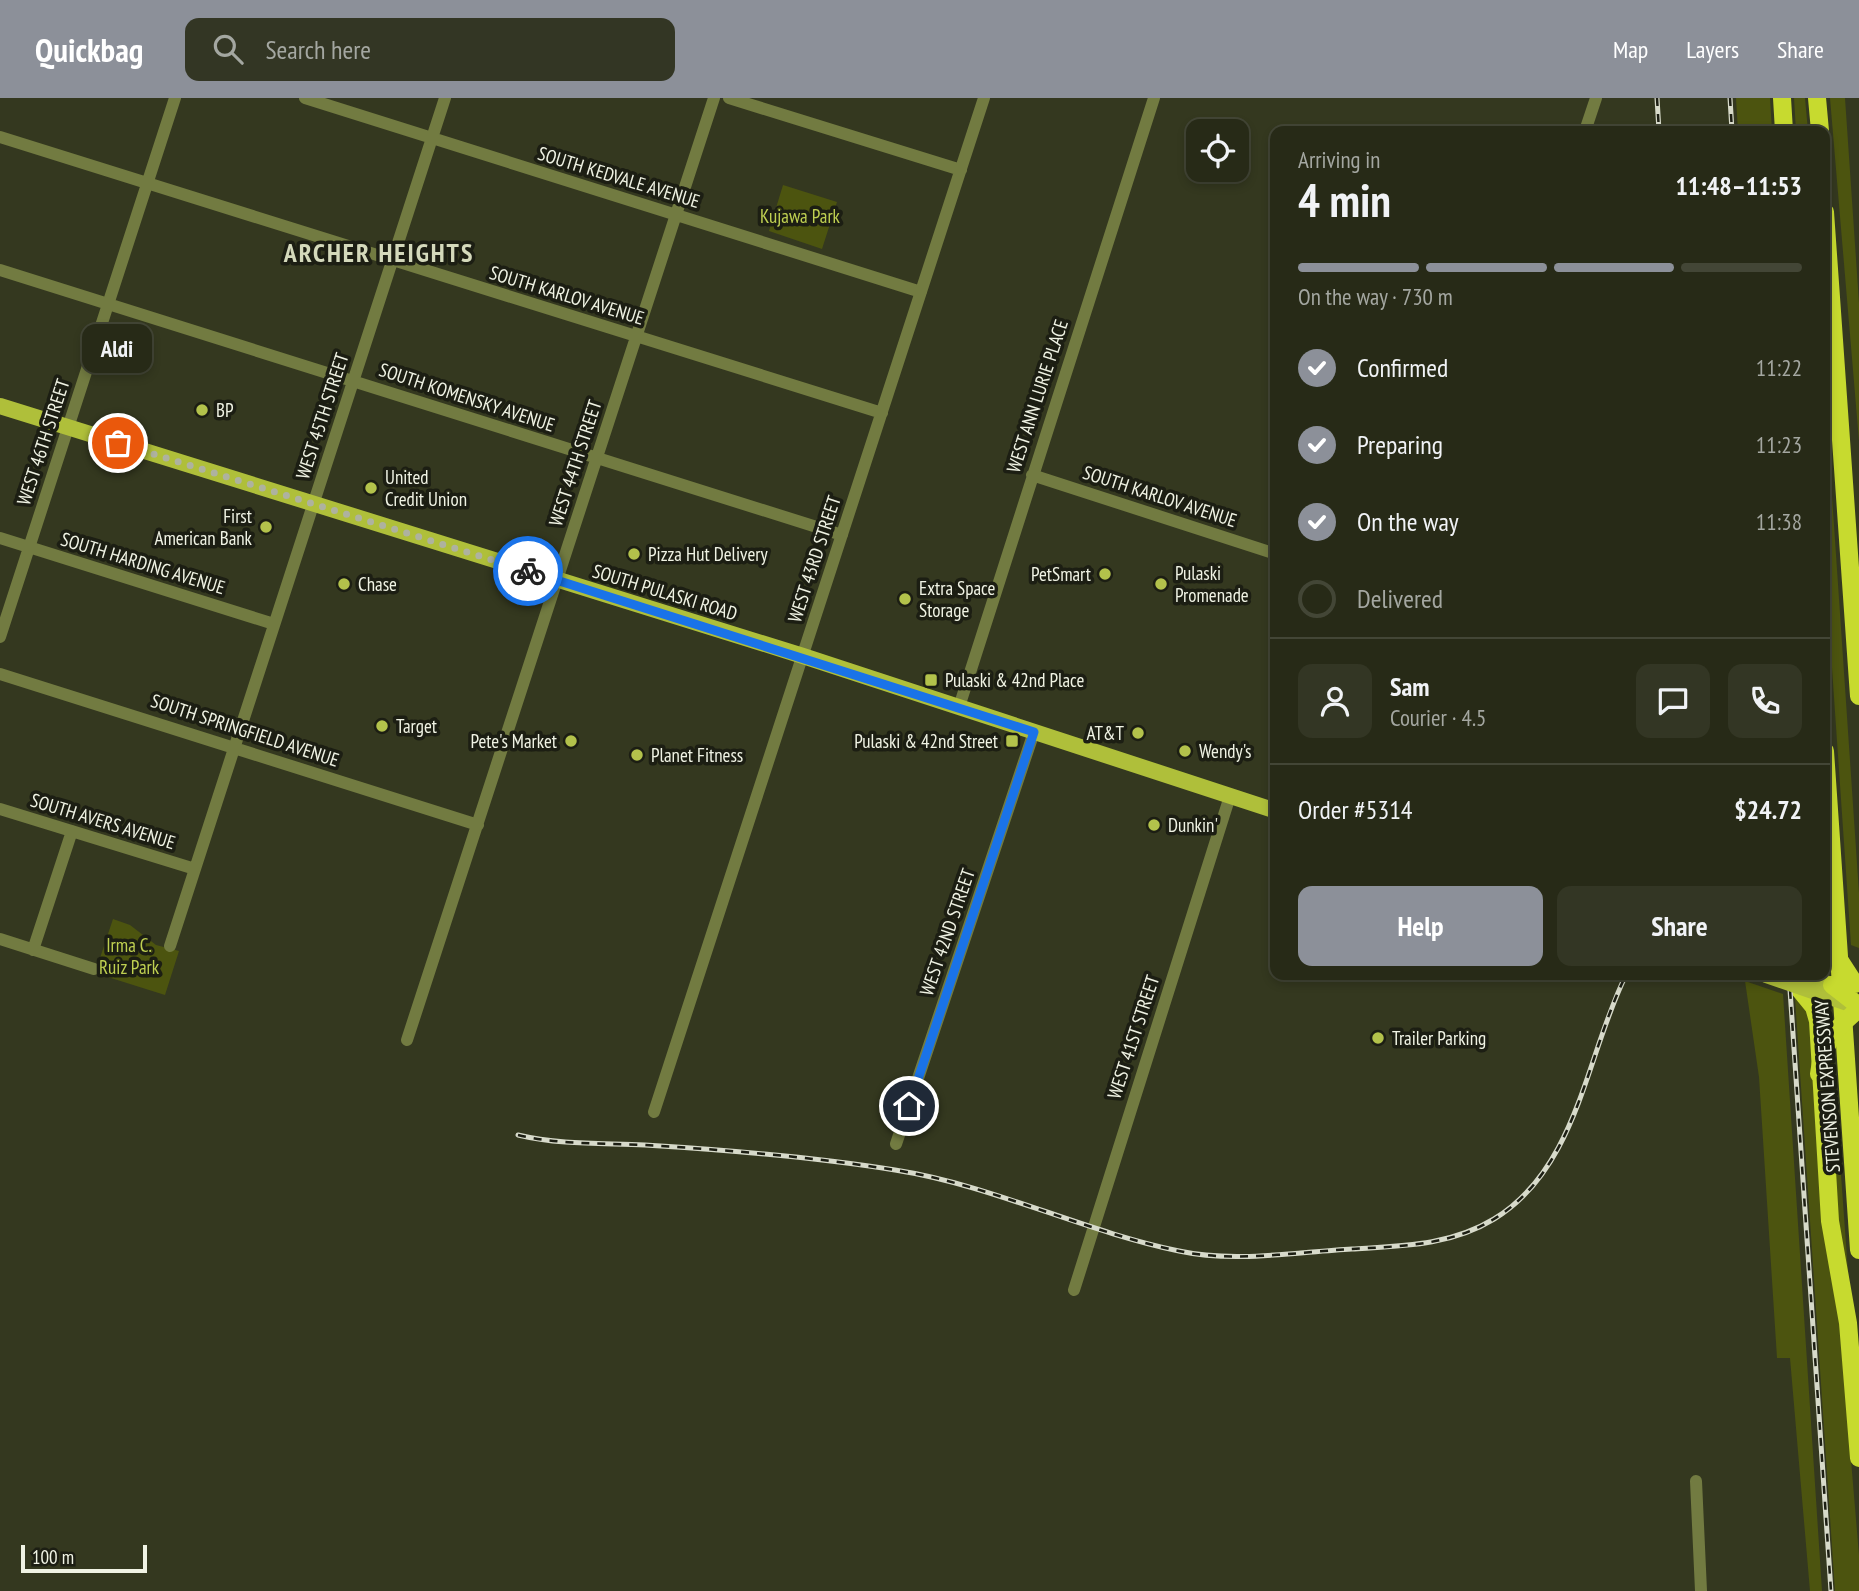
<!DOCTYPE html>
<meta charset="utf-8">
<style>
body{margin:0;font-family:"PT Sans Narrow",sans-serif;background:#333624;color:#f1f3f6;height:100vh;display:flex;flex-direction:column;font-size:26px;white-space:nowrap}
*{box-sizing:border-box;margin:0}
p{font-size:23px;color:#a4a7a1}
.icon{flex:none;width:38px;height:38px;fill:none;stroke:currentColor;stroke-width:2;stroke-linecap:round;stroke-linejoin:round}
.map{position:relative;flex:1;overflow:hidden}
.drawer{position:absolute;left:1270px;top:28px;width:560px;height:854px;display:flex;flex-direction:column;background:#272a17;border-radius:14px;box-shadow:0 4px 10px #0003,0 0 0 2px #434636}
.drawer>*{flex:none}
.tools{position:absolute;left:1186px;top:21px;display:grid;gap:14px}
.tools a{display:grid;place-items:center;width:63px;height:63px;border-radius:14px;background:#272a17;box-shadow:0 4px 10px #0003,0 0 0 2px #434636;font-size:35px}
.scale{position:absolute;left:21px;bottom:18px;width:126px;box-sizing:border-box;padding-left:7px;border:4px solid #f0f3e4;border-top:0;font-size:19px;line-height:24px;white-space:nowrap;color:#f0f3e4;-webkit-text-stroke:5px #1c1e13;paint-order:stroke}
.pin{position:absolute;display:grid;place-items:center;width:60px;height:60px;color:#fff;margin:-30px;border:4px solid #fff;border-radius:50%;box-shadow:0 2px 7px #0007}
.courier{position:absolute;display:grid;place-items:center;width:70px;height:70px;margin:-35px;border:5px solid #1a73e8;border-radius:50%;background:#fff;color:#222;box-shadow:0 2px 9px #0007}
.bubble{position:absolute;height:49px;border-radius:14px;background:#272a17;box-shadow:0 4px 10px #0003,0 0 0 2px #434636;font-size:23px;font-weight:700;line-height:49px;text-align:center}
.summary em{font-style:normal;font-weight:700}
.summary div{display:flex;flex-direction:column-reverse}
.summary{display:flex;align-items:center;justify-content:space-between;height:119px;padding:0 28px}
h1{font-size:46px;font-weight:700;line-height:52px}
.bar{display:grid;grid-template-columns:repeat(4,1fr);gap:10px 7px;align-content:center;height:84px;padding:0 28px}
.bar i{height:9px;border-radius:5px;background:#434636}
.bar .current{background:#8c9099}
.bar p{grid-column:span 4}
.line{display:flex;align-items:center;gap:18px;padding:0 28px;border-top:2px solid #434636}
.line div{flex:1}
.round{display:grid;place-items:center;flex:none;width:74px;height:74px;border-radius:14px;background:#333624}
ol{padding:0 28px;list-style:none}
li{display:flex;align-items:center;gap:21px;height:77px}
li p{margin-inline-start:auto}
li .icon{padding:7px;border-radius:50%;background:#8c9099;color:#fff;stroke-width:4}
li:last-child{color:#a4a7a1}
li i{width:38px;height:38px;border:4px solid #434636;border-radius:50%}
.primary-button{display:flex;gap:14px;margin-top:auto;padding:14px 28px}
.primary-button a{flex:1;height:80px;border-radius:14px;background:#8c9099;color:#fff;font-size:28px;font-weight:700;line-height:80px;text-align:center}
.primary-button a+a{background:#333624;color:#f1f3f6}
header{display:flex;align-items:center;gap:42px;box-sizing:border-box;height:98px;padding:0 35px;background:#8c9099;color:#fff}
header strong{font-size:33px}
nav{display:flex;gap:38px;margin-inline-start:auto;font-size:24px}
.search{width:490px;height:63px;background:#333624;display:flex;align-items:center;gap:18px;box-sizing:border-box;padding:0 24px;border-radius:14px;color:#a4a7a1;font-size:26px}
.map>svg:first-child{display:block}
.green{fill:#4c540f}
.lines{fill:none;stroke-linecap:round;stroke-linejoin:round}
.minor{stroke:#727b41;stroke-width:12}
.major{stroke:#afbf3a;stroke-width:16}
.highway{stroke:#c7da2f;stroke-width:18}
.rail-casing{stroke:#d7daca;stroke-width:5}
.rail{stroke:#1c1e13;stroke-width:2.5;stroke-dasharray:8;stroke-linecap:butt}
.major-bridge{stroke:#afbf3a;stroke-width:16}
.highway-bridge{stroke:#c7da2f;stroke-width:18}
.done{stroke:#aeb29f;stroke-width:7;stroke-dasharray:0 12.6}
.route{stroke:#1a73e8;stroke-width:9}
.poi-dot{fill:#b3c24b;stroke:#1c1e13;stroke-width:2.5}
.labels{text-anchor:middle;stroke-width:7;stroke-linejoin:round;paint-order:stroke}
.street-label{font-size:19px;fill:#f0f3e4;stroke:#1c1e13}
.park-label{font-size:19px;fill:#bfd051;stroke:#1c1e13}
.poi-label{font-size:19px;fill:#f0f3e4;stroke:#1c1e13;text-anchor:start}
.district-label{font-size:26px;font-weight:bold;letter-spacing:2px;fill:#d4d9bb;stroke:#1c1e13}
</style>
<header>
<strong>Quickbag</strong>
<div class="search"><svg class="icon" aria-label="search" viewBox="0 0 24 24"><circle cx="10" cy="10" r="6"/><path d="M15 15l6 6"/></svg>Search here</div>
<nav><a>Map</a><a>Layers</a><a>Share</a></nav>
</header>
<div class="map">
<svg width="1859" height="1493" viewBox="0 0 1859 1493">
<rect width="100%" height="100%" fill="#34381f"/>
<!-- green -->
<path class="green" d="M1736 0H1770L1772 33H1738Z
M1794 0H1805L1808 33H1796Z
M1830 0H1845L1859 205V343Z
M783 87 837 104 822 151 769 133Z
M1825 295 1859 795V850L1851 847 1825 468Z
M113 821 130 827 156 847 179 853 165 897 95 875Z
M1745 883 1783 896 1822 1493H1810L1790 1260H1777L1759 979Z
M1795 900 1809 912 1846 1256 1844 1279 1859 1457V1493H1835Z
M1832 953 1849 1187 1839 1140 1828 968Z"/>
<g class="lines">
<!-- minor -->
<path class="minor" d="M305 0 921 194
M729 0 961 72
M1585 33 1596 0
M0 39 882 315
M0 172 842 437
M1032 377 1276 456
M0 440 274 526
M0 539 175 0
M0 576 478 727
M959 609 1154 0
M0 711 195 771
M0 841 94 871
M170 848 445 0
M33 852 72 733
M407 942 714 0
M654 1014 984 0
M896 1046 1034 634
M1074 1192 1230 698
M1696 1383 1701 1493"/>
<!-- major -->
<path class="major" d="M0 308 803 558 1276 713
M1801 877 1832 887"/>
<!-- highway -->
<path class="highway" d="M1782 0 1784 33
M1817 0 1820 33
M1825 114 1859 598
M1825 653 1859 1152
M1796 887 1814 909 1818 923 1830 1123 1848 1225 1859 1360"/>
<defs>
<path id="rail" d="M1657 0 1659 33
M1730 0 1732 33
M1789 877 1831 1493
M518 1037C560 1047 602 1045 645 1047 728 1052 813 1059 895 1072 992 1087 1082 1133 1179 1153 1234 1165 1296 1154 1352 1151 1401 1148 1450 1148 1494 1121 1578 1070 1586 957 1626 877"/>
</defs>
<!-- rail casing -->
<use href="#rail" class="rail-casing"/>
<!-- rail -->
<use href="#rail" class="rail"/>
<!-- major-bridge -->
<path class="major-bridge" d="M1766 877 1853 907"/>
<!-- highway-bridge -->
<path class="highway-bridge" d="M1825 840 1855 886
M1832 887 1859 908
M1819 976C1822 949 1833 933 1853 916"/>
</g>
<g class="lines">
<!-- done -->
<path class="done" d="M118 345 528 473"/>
<!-- route -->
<path class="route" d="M528 473 1034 634 909 1008"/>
</g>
<!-- markers -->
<g class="poi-dot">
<circle cx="202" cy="312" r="7"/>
<circle cx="371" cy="390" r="7"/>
<circle cx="266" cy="429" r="7"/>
<circle cx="634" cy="456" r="7"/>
<circle cx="1105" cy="476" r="7"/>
<circle cx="344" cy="486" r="7"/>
<circle cx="1161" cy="486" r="7"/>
<circle cx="905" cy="501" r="7"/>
<rect x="924" y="575" width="14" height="14" rx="3.5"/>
<circle cx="382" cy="628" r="7"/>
<circle cx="1138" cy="635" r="7"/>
<circle cx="571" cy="643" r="7"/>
<rect x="1005" y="636" width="14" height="14" rx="3.5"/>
<circle cx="1185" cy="653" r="7"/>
<circle cx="637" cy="657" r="7"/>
<circle cx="1154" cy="727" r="7"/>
<circle cx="1378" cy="940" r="7"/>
</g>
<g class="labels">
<!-- street labels -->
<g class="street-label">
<text transform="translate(619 79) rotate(17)" y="7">SOUTH KEDVALE AVENUE</text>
<text transform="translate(567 197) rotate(17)" y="7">SOUTH KARLOV AVENUE</text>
<text transform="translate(1037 298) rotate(-72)" y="7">WEST ANN LURIE PLACE</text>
<text transform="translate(467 299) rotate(18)" y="7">SOUTH KOMENSKY AVENUE</text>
<text transform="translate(322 318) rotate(-72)" y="7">WEST 45TH STREET</text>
<text transform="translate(43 344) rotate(-72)" y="7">WEST 46TH STREET</text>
<text transform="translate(575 365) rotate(-72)" y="7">WEST 44TH STREET</text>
<text transform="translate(1160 398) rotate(18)" y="7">SOUTH KARLOV AVENUE</text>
<text transform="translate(814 461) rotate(-72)" y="7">WEST 43RD STREET</text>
<text transform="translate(143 465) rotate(17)" y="7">SOUTH HARDING AVENUE</text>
<text transform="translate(665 494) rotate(17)" y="7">SOUTH PULASKI ROAD</text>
<text transform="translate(245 632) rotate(18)" y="7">SOUTH SPRINGFIELD AVENUE</text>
<text transform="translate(103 723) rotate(17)" y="7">SOUTH AVERS AVENUE</text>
<text transform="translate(947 834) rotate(-71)" y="7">WEST 42ND STREET</text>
<text transform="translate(1133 939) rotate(-72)" y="7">WEST 41ST STREET</text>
<text transform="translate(1827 988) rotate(-94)" y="7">STEVENSON EXPRESSWAY</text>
</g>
<!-- park labels -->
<g class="park-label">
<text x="800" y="125">Kujawa Park</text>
<text x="129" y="854">Irma C.<tspan x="129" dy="22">Ruiz Park</tspan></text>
</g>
<!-- poi labels -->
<g class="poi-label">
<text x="216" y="319">BP</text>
<text x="385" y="386">United<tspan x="385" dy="22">Credit Union</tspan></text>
<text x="252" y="425" text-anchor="end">First<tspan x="252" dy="22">American Bank</tspan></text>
<text x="648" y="463">Pizza Hut Delivery</text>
<text x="1175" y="482">Pulaski<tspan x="1175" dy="22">Promenade</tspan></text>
<text x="1091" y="483" text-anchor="end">PetSmart</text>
<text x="358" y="493">Chase</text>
<text x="919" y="497">Extra Space<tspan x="919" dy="22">Storage</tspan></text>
<text x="945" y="589">Pulaski &amp; 42nd Place</text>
<text x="396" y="635">Target</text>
<text x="1124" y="642" text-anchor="end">AT&amp;T</text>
<text x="557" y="650" text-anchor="end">Pete's Market</text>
<text x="998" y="650" text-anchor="end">Pulaski &amp; 42nd Street</text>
<text x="1199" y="660">Wendy's</text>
<text x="651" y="664">Planet Fitness</text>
<text x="1168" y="734">Dunkin'</text>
<text x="1392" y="947">Trailer Parking</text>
</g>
<!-- district labels -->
<g class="district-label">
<text x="379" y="164">ARCHER HEIGHTS</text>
</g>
</g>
</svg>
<div class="tools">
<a><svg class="icon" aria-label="locate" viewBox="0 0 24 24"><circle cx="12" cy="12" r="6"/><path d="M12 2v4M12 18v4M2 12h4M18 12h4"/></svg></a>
</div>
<div class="scale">100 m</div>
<div class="pin" style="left:118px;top:345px;background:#ea580c"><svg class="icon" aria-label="bag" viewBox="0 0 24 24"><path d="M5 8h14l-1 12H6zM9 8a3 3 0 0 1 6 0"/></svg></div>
<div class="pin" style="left:909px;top:1008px;background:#1f2937"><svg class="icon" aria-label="home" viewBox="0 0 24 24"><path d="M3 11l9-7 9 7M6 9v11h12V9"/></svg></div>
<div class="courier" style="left:528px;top:473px"><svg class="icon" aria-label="bike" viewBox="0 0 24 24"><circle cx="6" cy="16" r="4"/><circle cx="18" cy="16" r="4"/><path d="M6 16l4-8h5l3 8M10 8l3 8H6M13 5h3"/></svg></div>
<div class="bubble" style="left:82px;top:226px;width:70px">Aldi</div>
<section class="drawer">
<div class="summary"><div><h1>4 min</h1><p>Arriving in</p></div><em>11:48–11:53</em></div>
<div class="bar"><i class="current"></i><i class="current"></i><i class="current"></i><i></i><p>On the way · 730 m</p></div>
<ol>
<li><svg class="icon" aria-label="check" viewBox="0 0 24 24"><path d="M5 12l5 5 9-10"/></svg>Confirmed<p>11:22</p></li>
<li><svg class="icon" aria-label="check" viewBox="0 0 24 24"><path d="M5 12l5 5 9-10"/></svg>Preparing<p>11:23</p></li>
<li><svg class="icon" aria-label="check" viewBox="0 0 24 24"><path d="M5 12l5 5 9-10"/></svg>On the way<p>11:38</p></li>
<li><i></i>Delivered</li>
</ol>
<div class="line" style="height:126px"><a class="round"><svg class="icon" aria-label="person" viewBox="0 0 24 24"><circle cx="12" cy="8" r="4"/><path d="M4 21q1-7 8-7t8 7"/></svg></a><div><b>Sam</b><p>Courier · 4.5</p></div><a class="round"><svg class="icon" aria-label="chat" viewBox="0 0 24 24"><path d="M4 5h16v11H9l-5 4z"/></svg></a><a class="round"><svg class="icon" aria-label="phone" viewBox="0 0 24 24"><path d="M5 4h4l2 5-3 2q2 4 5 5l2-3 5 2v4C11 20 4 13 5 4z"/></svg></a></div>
<div class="line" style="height:91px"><div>Order #5314</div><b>$24.72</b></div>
<div class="primary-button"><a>Help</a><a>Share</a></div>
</section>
</div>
